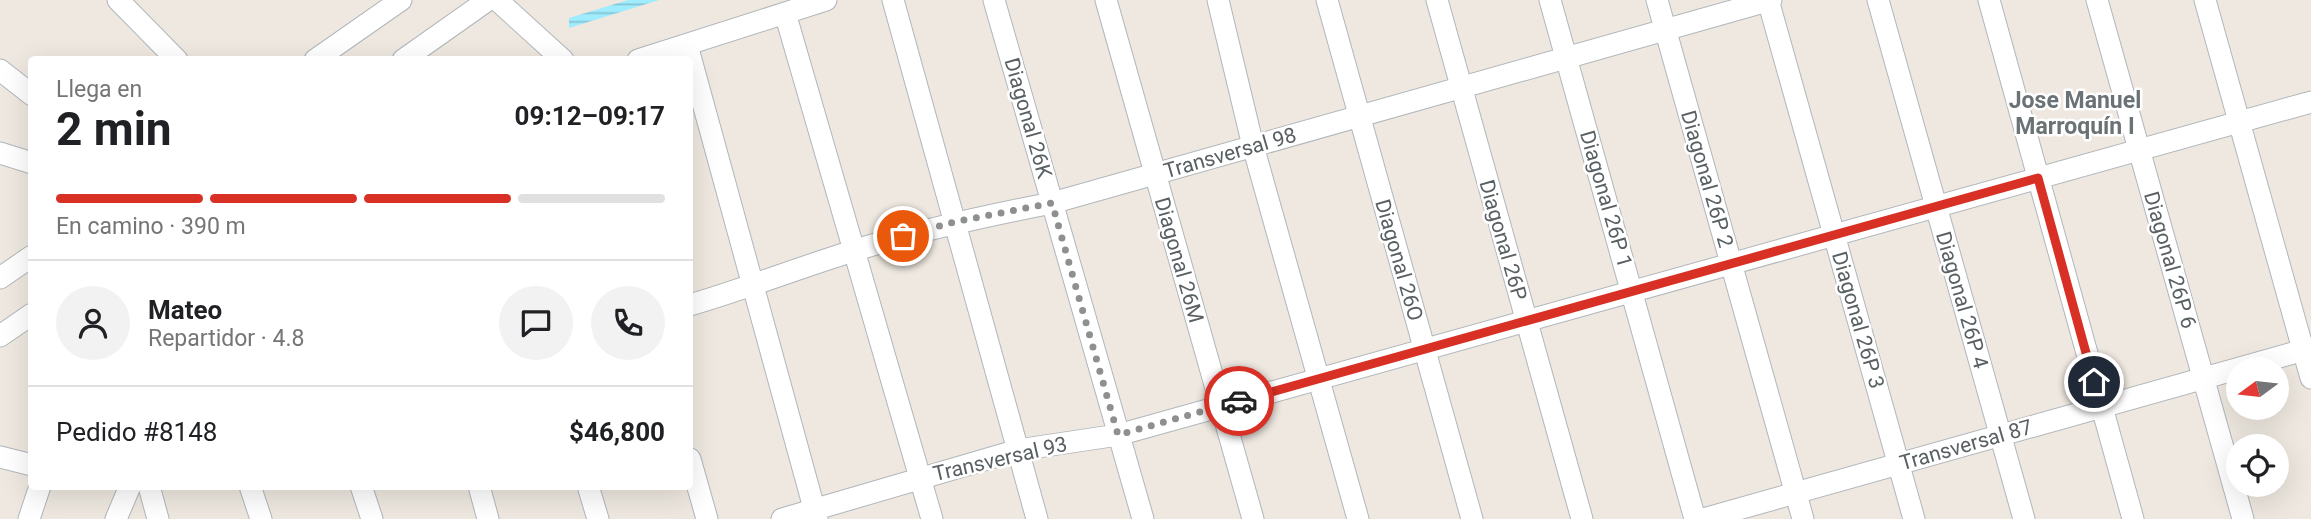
<!DOCTYPE html>
<html lang="es">
<meta charset="utf-8">
<style>
body{margin:0;font-family:Roboto,sans-serif;background:#f2f2f2;color:#202124;height:100vh;display:flex;flex-direction:column;font-size:26px;white-space:nowrap}
*{box-sizing:border-box;margin:0}
p{font-size:23px;color:#757577}
.icon{flex:none;width:38px;height:38px;fill:none;stroke:currentColor;stroke-width:2;stroke-linecap:round;stroke-linejoin:round}
.map{position:relative;flex:1;overflow:hidden}
.details{position:absolute;left:28px;top:56px;width:665px;height:434px;display:flex;flex-direction:column;background:#fff;border-radius:7px;box-shadow:0 7px 28px #0002}
.details>*{flex:none}
.needle{width:46px;rotate:255deg}
.buttons{position:absolute;left:2226px;top:357px;display:grid;gap:14px}
.buttons a{display:grid;place-items:center;width:63px;height:63px;border-radius:50%;background:#fff;box-shadow:0 7px 28px #0002;font-size:35px}
.pin{position:absolute;display:grid;place-items:center;width:60px;height:60px;color:#fff;margin:-30px;border:4px solid #fff;border-radius:50%;box-shadow:0 2px 7px #0007}
.courier{position:absolute;display:grid;place-items:center;width:70px;height:70px;margin:-35px;border:5px solid #d93025;border-radius:50%;background:#fff;color:#222;box-shadow:0 2px 9px #0007}
.head em{font-style:normal;font-weight:700}
.head div{display:flex;flex-direction:column-reverse}
.head{display:flex;align-items:center;justify-content:space-between;height:119px;padding:0 28px}
h1{font-size:46px;font-weight:700;line-height:52px}
.bar{display:grid;grid-template-columns:repeat(4,1fr);gap:10px 7px;align-content:center;height:84px;padding:0 28px}
.bar i{height:9px;border-radius:5px;background:#e0e0e0}
.bar .selected{background:#d93025}
.bar p{grid-column:span 4}
.line{display:flex;align-items:center;gap:18px;padding:0 28px;border-top:2px solid #e0e0e0}
.line div{flex:1}
.round{display:grid;place-items:center;flex:none;width:74px;height:74px;border-radius:37px;background:#f2f2f2}
.map>svg:first-child{display:block}
.water{fill:url(#water-rules)}
.lines{fill:none;stroke-linecap:round;stroke-linejoin:round}
.minor-casing{stroke:#b1b6ba;stroke-width:23}
.minor{stroke:#fff;stroke-width:21}
.done{stroke:#8d908f;stroke-width:7;stroke-dasharray:0 12.6}
.route{stroke:#d93025;stroke-width:9}
.labels{text-anchor:middle;stroke-width:5;stroke-linejoin:round;paint-order:stroke}
.street-label{font-size:21px;fill:#596063;stroke:#fff}
.neighbourhood-label{font-size:23px;font-weight:bold;fill:#6a7275;stroke:#fff}
</style>
<div class="map">
<svg width="2311" height="519" viewBox="0 0 2311 519">
<defs>
<pattern id="water-rules" width="6" height="5" patternUnits="userSpaceOnUse" patternTransform="scale(1.75)"><rect width="6" height="5" fill="#9fecff"/><path d="M0 2.5h6" fill="none" stroke="#85c3d2"/></pattern>
</defs>
<rect width="100%" height="100%" fill="#eee8e0"/>
<!-- water -->
<path class="water" d="M628 0H659L569 28V18Z"/>
<g class="lines">
<defs>
<path id="minor" d="M118 0 177 60
M497 0 563 60
M893 0 1037 519
M994 0 1143 519
M1106 0 1253 519
M1218 0 1253 146 1358 519
M1327 0 1472 519
M1437 0 1582 519
M1550 0 1695 519
M1657 0 1803 519
M1768 0 1914 519
M1878 0 2024 519
M1989 0 2133 519
M2097 0 2243 519
M2205 0 2311 378
M785 13 932 519
M687 45 817 519
M315 60 401 0
M403 60 488 0
M638 60 826 0
M0 70 32 95
M0 153 32 163
M0 278 32 256
M690 305C745 289 798 268 853 251 919 230 985 216 1052 203L1771 0
M0 336 32 314
M0 457 32 465
M690 459 707 519
M149 486 158 519
M250 486 261 519
M361 486 372 519
M479 486 488 519
M588 486 598 519
M29 519 40 486
M116 519 130 486
M782 519 1018 450 1118 435 2311 102
M1703 519 2311 348"/>
</defs>
<!-- minor casing -->
<use href="#minor" class="minor-casing"/>
<!-- minor -->
<use href="#minor" class="minor"/>
</g>
<g class="lines">
<!-- done -->
<path class="done" d="M903 236 954 222 1052 203 1118 435 1239 401"/>
<!-- route -->
<path class="route" d="M1239 401 2038 178 2094 382"/>
</g>
<g class="labels">
<!-- street labels -->
<g class="street-label">
<text transform="translate(1028 118) rotate(74)" y="7">Diagonal 26K</text>
<text transform="translate(1230 153) rotate(-16)" y="7">Transversal 98</text>
<text transform="translate(1707 179) rotate(74)" y="7">Diagonal 26P 2</text>
<text transform="translate(1606 199) rotate(74)" y="7">Diagonal 26P 1</text>
<text transform="translate(1503 240) rotate(74)" y="7">Diagonal 26P</text>
<text transform="translate(1179 260) rotate(74)" y="7">Diagonal 26M</text>
<text transform="translate(1399 260) rotate(74)" y="7">Diagonal 26O</text>
<text transform="translate(2170 260) rotate(74)" y="7">Diagonal 26P 6</text>
<text transform="translate(1962 300) rotate(74)" y="7">Diagonal 26P 4</text>
<text transform="translate(1858 320) rotate(74)" y="7">Diagonal 26P 3</text>
<text transform="translate(1966 445) rotate(-16)" y="7">Transversal 87</text>
<text transform="translate(1000 459) rotate(-13)" y="7">Transversal 93</text>
</g>
<!-- neighbourhood labels -->
<g class="neighbourhood-label">
<text x="2075" y="108">Jose Manuel<tspan x="2075" dy="26">Marroquín I</tspan></text>
</g>
</g>
</svg>
<div class="buttons">
<a><svg class="needle" viewBox="-14 -14 28 28"><path d="M0-13l5 13h-10z" fill="#e53935"/><path d="M0 13l5-13h-10z" fill="#757577"/></svg></a>
<a><svg class="icon" aria-label="locate" viewBox="0 0 24 24"><circle cx="12" cy="12" r="6"/><path d="M12 2v4M12 18v4M2 12h4M18 12h4"/></svg></a>
</div>
<div class="pin" style="left:903px;top:236px;background:#ea580c"><svg class="icon" aria-label="bag" viewBox="0 0 24 24"><path d="M5 8h14l-1 12H6zM9 8a3 3 0 0 1 6 0"/></svg></div>
<div class="pin" style="left:2094px;top:382px;background:#1f2937"><svg class="icon" aria-label="home" viewBox="0 0 24 24"><path d="M3 11l9-7 9 7M6 9v11h12V9"/></svg></div>
<div class="courier" style="left:1239px;top:401px"><svg class="icon" aria-label="car" viewBox="0 0 24 24"><path d="M5 17H2v-5l4-1 3-4h7l3 4 3 1v5h-3M9 17h6M6 11h13"/><circle cx="7" cy="17" r="2"/><circle cx="17" cy="17" r="2"/></svg></div>
<section class="details">
<div class="head"><div><h1>2 min</h1><p>Llega en</p></div><em>09:12–09:17</em></div>
<div class="bar"><i class="selected"></i><i class="selected"></i><i class="selected"></i><i></i><p>En camino · 390 m</p></div>
<div class="line" style="height:126px"><a class="round"><svg class="icon" aria-label="person" viewBox="0 0 24 24"><circle cx="12" cy="8" r="4"/><path d="M4 21q1-7 8-7t8 7"/></svg></a><div><b>Mateo</b><p>Repartidor · 4.8</p></div><a class="round"><svg class="icon" aria-label="chat" viewBox="0 0 24 24"><path d="M4 5h16v11H9l-5 4z"/></svg></a><a class="round"><svg class="icon" aria-label="phone" viewBox="0 0 24 24"><path d="M5 4h4l2 5-3 2q2 4 5 5l2-3 5 2v4C11 20 4 13 5 4z"/></svg></a></div>
<div class="line" style="height:91px"><div>Pedido #8148</div><b>$46,800</b></div>
</section>
</div>
